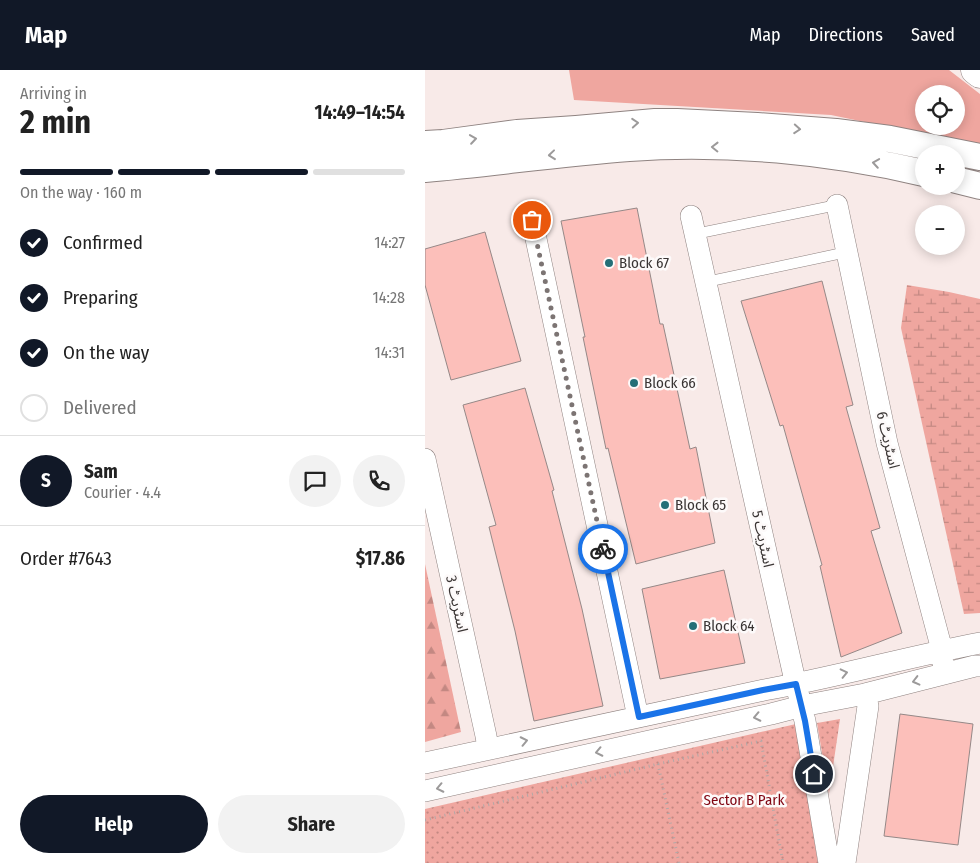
<!DOCTYPE html>
<meta charset="utf-8">
<style>
body{margin:0;font-family:"Fira Sans Condensed","Noto Sans Arabic",sans-serif;background:#f2f2f2;color:#222;height:100vh;display:flex;flex-direction:column;font-size:19px;white-space:nowrap}
*{box-sizing:border-box;margin:0}
p{font-size:16px;color:#767676}
.icon{flex:none;width:28px;height:28px;fill:none;stroke:currentColor;stroke-width:2;stroke-linecap:round;stroke-linejoin:round}
.map{position:relative;flex:1;overflow:hidden}
.details{display:flex;flex-direction:column;background:#fff;width:425px}
.details>*{flex:none}
.controls{position:absolute;left:490px;top:15px;display:grid;gap:10px}
.controls a{display:grid;place-items:center;width:50px;height:50px;border-radius:50%;background:#fff;box-shadow:0 2px 12px #0003;font-size:25px}
.pin{position:absolute;display:grid;place-items:center;width:42px;height:42px;color:#fff;margin:-21px;border:2px solid #fff;border-radius:50%;box-shadow:0 1px 5px #0007}
.courier{position:absolute;display:grid;place-items:center;width:50px;height:50px;margin:-25px;border:4px solid #1a73e8;border-radius:50%;background:#fff;color:#222;box-shadow:0 1px 6px #0007}
.headline em{font-style:normal;font-weight:700}
.headline div{display:flex;flex-direction:column-reverse}
.headline{display:flex;align-items:center;justify-content:space-between;height:85px;padding:0 20px}
h1{font-size:32px;font-weight:700;line-height:38px}
.bar{display:grid;grid-template-columns:repeat(4,1fr);gap:8px 5px;align-content:center;height:60px;padding:0 20px}
.bar i{height:6px;border-radius:4px;background:#e0e0e0}
.bar .active{background:#111827}
.bar p{grid-column:span 4}
.line{display:flex;align-items:center;gap:12px;padding:0 20px;border-top:1px solid #e0e0e0}
.line div{flex:1}
.round{display:grid;place-items:center;flex:none;width:52px;height:52px;border-radius:26px;background:#f2f2f2}
ol{padding:0 20px;list-style:none}
li{display:flex;align-items:center;gap:15px;height:55px}
li p{margin-inline-start:auto}
li .icon{padding:5px;border-radius:50%;background:#111827;color:#fff;stroke-width:4}
li:last-child{color:#767676}
li i{width:28px;height:28px;border:2px solid #e0e0e0;border-radius:50%}
.action{display:flex;gap:10px;margin-top:auto;padding:10px 20px}
.action a{flex:1;height:58px;border-radius:30px;background:#111827;color:#fff;font-size:20px;font-weight:700;line-height:58px;text-align:center}
.action a+a{background:#f2f2f2;color:#222}
header{display:flex;align-items:center;gap:30px;box-sizing:border-box;height:70px;padding:0 25px;background:#111827;color:#fff}
header strong{font-size:24px}
nav{display:flex;gap:28px;margin-inline-start:auto;font-size:18px}
main{display:flex;flex:1;min-height:0}
.map>svg:first-child{display:block}
.grass{fill:#efa69f;fill-rule:evenodd}
.forest{fill:url(#forest-firs)}
.wetland{fill:url(#wetland-marsh)}
.park{fill:url(#park-dots)}
.building{fill:#fcbfba;stroke:#958887}
.lines{fill:none;stroke-linecap:round;stroke-linejoin:round}
.service-casing{stroke:#8f8381;stroke-width:11}
.minor-casing{stroke:#8f8381;stroke-width:22}
.tertiary-casing{stroke:#8f8381;stroke-width:28}
.secondary-casing{stroke:#8f8381;stroke-width:29}
.path{stroke:#b3a8a7;stroke-width:3;stroke-dasharray:1 4;stroke-linecap:butt}
.service{stroke:#fff;stroke-width:10}
.minor{stroke:#fff;stroke-width:21}
.tertiary{stroke:#fff;stroke-width:26}
.secondary{stroke:#fff;stroke-width:28}
.oneway{stroke:#9c9a9a}
.done{stroke:#7c7473;stroke-width:5;stroke-dasharray:0 9}
.route{stroke:#1a73e8;stroke-width:6}
.poi-dot{fill:#256f77;stroke:#fdfafa;stroke-width:2}
.labels{text-anchor:middle;stroke-width:5;stroke-linejoin:round;paint-order:stroke}
.poi-label{font-size:15px;fill:#3a3534;stroke:#fdfafa;text-anchor:start}
.street-label{font-size:15px;fill:#3a3534;stroke:#fdfafa}
.park-label{font-size:15px;fill:#800714;stroke:#fdfafa}
</style>
<header>
<strong>Map</strong>
<nav><a>Map</a><a>Directions</a><a>Saved</a></nav>
</header>
<main>
<section class="details">
<div class="headline"><div><h1>2 min</h1><p>Arriving in</p></div><em>14:49–14:54</em></div>
<div class="bar"><i class="active"></i><i class="active"></i><i class="active"></i><i></i><p>On the way · 160 m</p></div>
<ol>
<li><svg class="icon" aria-label="check" viewBox="0 0 24 24"><path d="M5 12l5 5 9-10"/></svg>Confirmed<p>14:27</p></li>
<li><svg class="icon" aria-label="check" viewBox="0 0 24 24"><path d="M5 12l5 5 9-10"/></svg>Preparing<p>14:28</p></li>
<li><svg class="icon" aria-label="check" viewBox="0 0 24 24"><path d="M5 12l5 5 9-10"/></svg>On the way<p>14:31</p></li>
<li><i></i>Delivered</li>
</ol>
<div class="line" style="height:90px"><b class="round" style="background:#111827;color:#fff">S</b><div><b>Sam</b><p>Courier · 4.4</p></div><a class="round"><svg class="icon" aria-label="chat" viewBox="0 0 24 24"><path d="M4 5h16v11H9l-5 4z"/></svg></a><a class="round"><svg class="icon" aria-label="phone" viewBox="0 0 24 24"><path d="M5 4h4l2 5-3 2q2 4 5 5l2-3 5 2v4C11 20 4 13 5 4z"/></svg></a></div>
<div class="line" style="height:65px"><div>Order #7643</div><b>$17.86</b></div>
<div class="action"><a>Help</a><a>Share</a></div>
</section>
<div class="map">
<svg width="555" height="793" viewBox="0 0 555 793">
<defs>
<pattern id="forest-firs" width="22" height="20" patternUnits="userSpaceOnUse" patternTransform="scale(1.25)"><rect width="22" height="20" fill="#efa69f"/><path d="M5 1l3.5 6h-7zM16 11l3.5 6h-7z" fill="#c38882"/></pattern>
<pattern id="wetland-marsh" width="20" height="14" patternUnits="userSpaceOnUse" patternTransform="scale(1.25)"><rect width="20" height="14" fill="#efa69f"/><path d="M1 5h8M5 5V1M11 12h8M15 12V8" fill="none" stroke="#c38882"/></pattern>
<pattern id="park-dots" width="8" height="8" patternUnits="userSpaceOnUse" patternTransform="scale(1.25)"><rect width="8" height="8" fill="#efa69f"/><path d="M2 2h.1M6 6h.1" fill="none" stroke="#c38882" stroke-width="1.8" stroke-linecap="round"/></pattern>
</defs>
<rect width="100%" height="100%" fill="#f8eae8"/>
<!-- grass -->
<path class="grass" d="M144 0H524L555 24V76L406 45 149 30ZM499 24H531V56H499Z"/>
<!-- forest -->
<path class="forest" d="M0 494 36 662 0 672Z"/>
<!-- wetland -->
<path class="wetland" d="M482 215 524 222 555 229V543L539 544 476 258Z"/>
<!-- park -->
<path class="park" d="M415 649 404 724 392 653Z
M371 654 393 793H0V739Z"/>
<!-- building -->
<path class="building" d="M212 138 235 254H238L265 379 271 377 290 473 211 494 183 378 181 379 158 267H160L136 151Z
M60 162 96 291 26 310 0 215V179Z
M397 211 428 335 421 337 455 458 446 461 477 563 416 587 395 496 397 495 358 355 355 356 316 231Z
M100 318 129 420 127 421 157 539 178 636 109 651 90 561 64 457 71 455 38 335Z
M299 500 320 593 235 609 217 519Z
M475 644 548 654 533 775 459 766Z"/>
<g class="lines">
<defs>
<path id="service" d="M270 164 412 135
M281 212 422 182"/>
<path id="minor" d="M412 135 462 373 517 580 518 594
M266 146 368 602 380 651 404 793
M107 150 213 647
M0 389 61 666 63 679
M0 693 339 620C411 607 482 587 555 573
M0 721 346 644 377 636 440 624 550 596H555
M420 793 443 636 440 624"/>
<path id="tertiary" d="M0 74 18 73 92 63 151 59 230 52H252L332 56 411 62 465 69 555 87
M0 99C68 93 136 83 204 78 301 71 405 81 499 103
M531 110 555 116"/>
<path id="secondary" d="M550 0 555 4"/>
</defs>
<!-- service casing -->
<use href="#service" class="service-casing"/>
<!-- minor casing -->
<use href="#minor" class="minor-casing"/>
<!-- tertiary casing -->
<use href="#tertiary" class="tertiary-casing"/>
<!-- secondary casing -->
<use href="#secondary" class="secondary-casing"/>
<!-- path -->
<path class="path" d="M233 694 254 793
M0 750 233 694 336 671 358 793"/>
<!-- service -->
<use href="#service" class="service"/>
<!-- minor -->
<use href="#minor" class="minor"/>
<!-- tertiary -->
<use href="#tertiary" class="tertiary"/>
<!-- secondary -->
<use href="#secondary" class="secondary"/>
</g>
<!-- one-way arrows -->
<defs><path id="oneway-chevron" d="M-2-3.5L2.5 0L-2 3.5" fill="none" stroke-width="1.6" stroke-linecap="round" stroke-linejoin="round" transform="scale(1.25)"/></defs>
<g class="oneway">
<use href="#oneway-chevron" transform="translate(210 53) rotate(-4)"/>
<use href="#oneway-chevron" transform="translate(372 59) rotate(4)"/>
<use href="#oneway-chevron" transform="translate(48 69) rotate(-8)"/>
<use href="#oneway-chevron" transform="translate(290 77) rotate(-179)"/>
<use href="#oneway-chevron" transform="translate(127 85) rotate(174)"/>
<use href="#oneway-chevron" transform="translate(451 93) rotate(-171)"/>
<use href="#oneway-chevron" transform="translate(419 603) rotate(-13)"/>
<use href="#oneway-chevron" transform="translate(491 611) rotate(166)"/>
<use href="#oneway-chevron" transform="translate(332 647) rotate(168)"/>
<use href="#oneway-chevron" transform="translate(99 671) rotate(-12)"/>
<use href="#oneway-chevron" transform="translate(174 682) rotate(168)"/>
<use href="#oneway-chevron" transform="translate(15 718) rotate(168)"/>
</g>
<g class="lines">
<!-- done -->
<path class="done" d="M107 150 178 479"/>
<!-- route -->
<path class="route" d="M178 479 214 647 338 620 371 614 380 651 389 704"/>
</g>
<!-- markers -->
<g class="poi-dot">
<circle cx="184" cy="193" r="5"/>
<circle cx="209" cy="313" r="5"/>
<circle cx="240" cy="435" r="5"/>
<circle cx="268" cy="556" r="5"/>
</g>
<g class="labels">
<!-- poi labels -->
<g class="poi-label">
<text x="194" y="198">Block 67</text>
<text x="219" y="318">Block 66</text>
<text x="250" y="440">Block 65</text>
<text x="278" y="561">Block 64</text>
</g>
<!-- street labels -->
<g class="street-label">
<text transform="translate(463 370) rotate(77)" y="5">اسٹریٹ 6</text>
<text transform="translate(338 469) rotate(78)" y="5">اسٹریٹ 5</text>
<text transform="translate(32 534) rotate(78)" y="5">اسٹریٹ 3</text>
</g>
<!-- park labels -->
<g class="park-label">
<text x="319" y="735">Sector B Park</text>
</g>
</g>
</svg>
<div class="controls">
<a><svg class="icon" aria-label="locate" viewBox="0 0 24 24"><circle cx="12" cy="12" r="6"/><path d="M12 2v4M12 18v4M2 12h4M18 12h4"/></svg></a>
<a>+</a>
<a>−</a>
</div>
<div class="pin" style="left:107px;top:150px;background:#ea580c"><svg class="icon" aria-label="bag" viewBox="0 0 24 24"><path d="M5 8h14l-1 12H6zM9 8a3 3 0 0 1 6 0"/></svg></div>
<div class="pin" style="left:389px;top:704px;background:#1f2937"><svg class="icon" aria-label="home" viewBox="0 0 24 24"><path d="M3 11l9-7 9 7M6 9v11h12V9"/></svg></div>
<div class="courier" style="left:178px;top:479px"><svg class="icon" aria-label="bike" viewBox="0 0 24 24"><circle cx="6" cy="16" r="4"/><circle cx="18" cy="16" r="4"/><path d="M6 16l4-8h5l3 8M10 8l3 8H6M13 5h3"/></svg></div>
</div>
</main>
